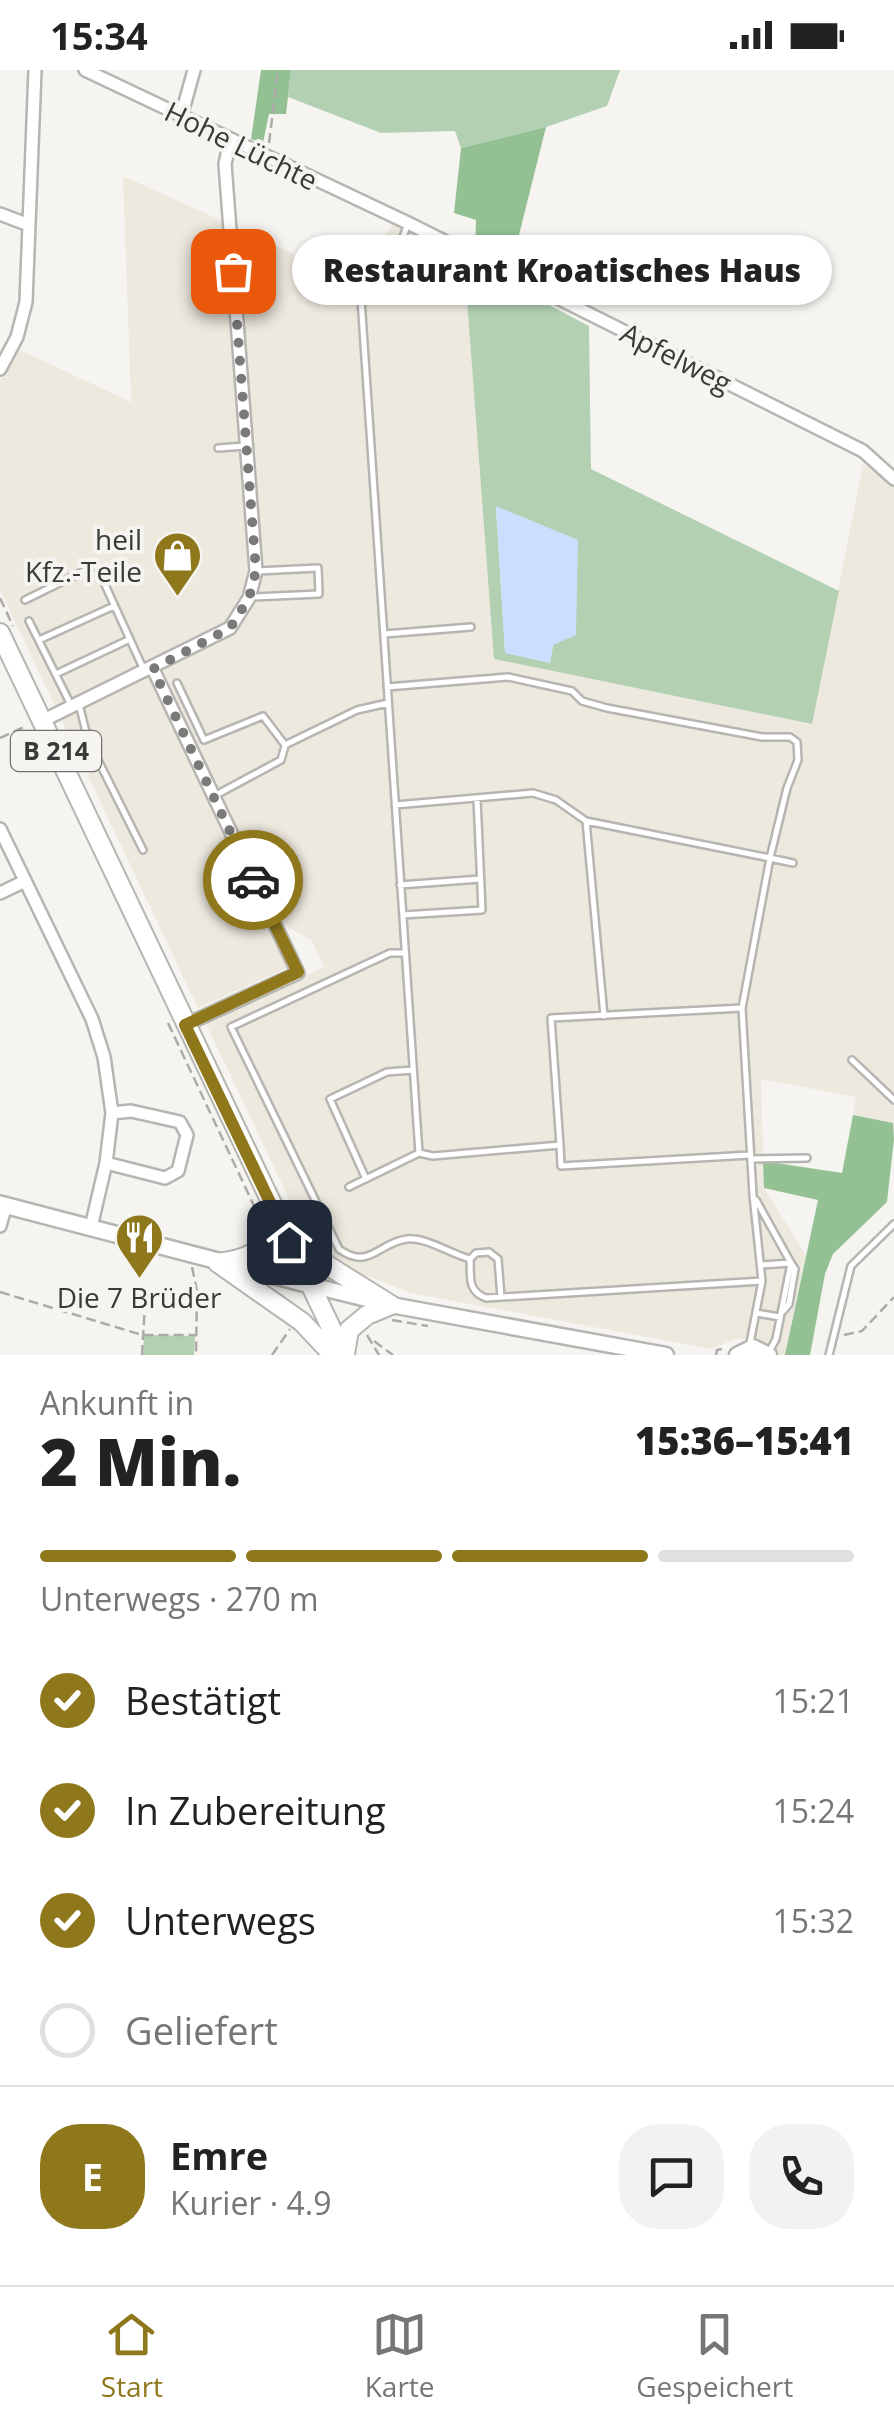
<!DOCTYPE html>
<html lang="de">
<meta charset="utf-8">
<style>
body{margin:0;font-family:"Open Sans",sans-serif;background:#f2f2f2;color:#222;height:100vh;display:flex;flex-direction:column;font-size:38px;white-space:nowrap}
*{box-sizing:border-box;margin:0}
p{font-size:32px;color:#767676}
.icon{flex:none;width:55px;height:55px;fill:none;stroke:currentColor;stroke-width:2;stroke-linecap:round;stroke-linejoin:round}
.map{position:relative;height:1285px;overflow:hidden}
.drawer{display:flex;flex-direction:column;background:#fff;flex:1}
.drawer>*{flex:none}
.pin{position:absolute;display:grid;place-items:center;width:85px;height:85px;color:#fff;margin:-42px;border-radius:20px;box-shadow:0 5px 15px #0006}
.courier{position:absolute;display:grid;place-items:center;width:100px;height:100px;margin:-50px;border:8px solid #8f771c;border-radius:50%;background:#fff;color:#222;box-shadow:0 2px 12px #0007}
.bubble{position:absolute;height:70px;border-radius:35px;background:#fff;box-shadow:0 2px 8px #0004;font-size:32px;font-weight:800;line-height:70px;text-align:center}
.summary em{font-style:normal;font-weight:800}
.summary div{display:flex;flex-direction:column-reverse}
.summary{display:flex;align-items:center;justify-content:space-between;height:170px;padding:0 40px}
h1{font-size:65px;font-weight:800;line-height:75px}
.bar{display:grid;grid-template-columns:repeat(4,1fr);gap:15px 10px;align-content:center;height:120px;padding:0 40px}
.bar i{height:12px;border-radius:8px;background:#e0e0e0}
.bar .selected{background:#8f771c}
.bar p{grid-column:span 4}
.line{display:flex;align-items:center;gap:25px;padding:0 40px;border-top:2px solid #e0e0e0}
.line div{flex:1}
.round{display:grid;place-items:center;flex:none;width:105px;height:105px;border-radius:40px;background:#f2f2f2}
ol{padding:0 40px;list-style:none}
li{display:flex;align-items:center;gap:30px;height:110px}
li p{margin-inline-start:auto}
li .icon{padding:10px;border-radius:50%;background:#8f771c;color:#fff;stroke-width:4}
li:last-child{color:#767676}
li i{width:55px;height:55px;border:5px solid #e0e0e0;border-radius:50%}
.status{display:flex;justify-content:space-between;align-items:center;height:70px;padding:0 50px;background:#fff;direction:ltr}
.status svg{height:28px;fill:currentColor}
.tab-bar{display:flex;justify-content:space-around;align-items:center;height:140px;border-top:2px solid #e0e0e0;background:#fff;font-size:28px;color:#767676}
.tab-bar a{display:grid;justify-items:center;gap:5px}
.tab-bar .selected{color:#8f771c}
.map>svg:first-child{display:block}
.built{fill:#eee9df}
.green{fill:#b3d0b3;fill-rule:evenodd}
.forest{fill:#93c194}
.water{fill:#ccdefd}
.lines{fill:none;stroke-linecap:round;stroke-linejoin:round}
.service-casing{stroke:#b6b5b1;stroke-width:10}
.minor-casing{stroke:#b6b5b1;stroke-width:16}
.tertiary-casing{stroke:#b6b5b1;stroke-width:19}
.secondary-casing{stroke:#b6b5b1;stroke-width:20}
.primary-casing{stroke:#b6b5b1;stroke-width:22}
.path{stroke:#adaba9;stroke-width:2.5;stroke-dasharray:10 5;stroke-linecap:butt}
.service{stroke:#fff;stroke-width:5}
.minor{stroke:#fff;stroke-width:11}
.tertiary{stroke:#fff;stroke-width:14}
.secondary{stroke:#fff;stroke-width:15}
.primary{stroke:#fff;stroke-width:18}
.done{stroke:#7c7a79;stroke-width:10;stroke-dasharray:0 18}
.route{stroke:#8f771c;stroke-width:12}
.labels{text-anchor:middle;stroke-width:8;stroke-linejoin:round;paint-order:stroke}
.shield{fill:#f6f4f1;stroke:#727170;stroke-width:2.5}
.shield-label{font-size:25px;font-weight:bold;fill:#3a3938}
.street-label{font-size:28px;fill:#3a3938;stroke:#f6f4f1}
.poi-label{font-size:28px;fill:#3a3938;stroke:#f6f4f1;text-anchor:end}
</style>
<div class="status"><b>15:34</b><svg viewBox="0 0 49 12"><path d="M0 12V9h3v3zM5 12V6h3v6zM10 12V3h3v9zM15 12V0h3v12zM26 1h20v11H26zM47 4h2v5h-2z"/></svg></div>
<div class="map">
<svg width="894" height="1285" viewBox="0 0 894 1285">
<rect width="100%" height="100%" fill="#f6f4f1"/>
<!-- built -->
<path class="built" d="M123 106 225 152 249 502 242 527 224 554 142 595 287 898 198 938 0 520V310L20 280 131 332Z
M393 153 464 190 495 589 812 654 863 394 894 416V1068L892 1053 853 1045 856 1027 761 1009 764 1118 806 1185 785 1285H780L775 1276 738 1268 711 1279 411 1223 346 1198 310 1173 206 954 324 897 312 871 280 852 162 598 234 561 255 527 262 501 238 158 354 212Z"/>
<!-- green -->
<path class="green" d="M291 0H620L607 36 546 57 461 78 455 61 381 63 288 27Z
M464 190 589 256 591 399 839 521 812 654 494 589ZM496 437 562 570 553 575 550 593 505 582Z
M144 1265 195 1266 194 1285H143Z"/>
<!-- forest -->
<path class="forest" d="M261 0H291L286 44H269L263 73 251 69Z
M546 57 511 197 475 181 476 150 454 143 461 78Z
M853 1045 893 1053 894 1069 887 1132 833 1184 825 1204 810 1285H785L818 1130 764 1118 763 1091 842 1103Z"/>
<!-- water -->
<path class="water" d="M496 436 578 470 576 565 553 575 550 593 505 583Z"/>
<g class="lines">
<defs>
<path id="service" d="M218 378 245 376
M252 527 319 524 318 498 257 501
M25 530 96 495 143 598
M29 551 72 637
M384 564 471 557
M39 570 114 536
M56 604 130 569
M177 613 204 670 263 646 285 675 357 640 388 633
M387 617 508 607 572 621 582 631 607 638 762 667H790L797 672 798 690 787 718 770 788 793 793
M79 634 88 670 143 780
M216 725 281 690 285 676
M395 735 533 723 556 730 586 751 604 946
M586 751 770 788 742 938 753 1125 762 1211 750 1273
M400 815 480 809
M403 845 482 840 477 729
M404 883H390L231 957 339 1179C369 1201 379 1172 407 1169 426 1167 451 1184 470 1189 471 1207 467 1221 486 1228L762 1211
M852 990 894 1030
M560 1075 551 948 742 938
M419 1083 433 1086 560 1075 561 1096 750 1085
M751 1089 807 1088
M366 1109 330 1029 387 1002 413 1000
M349 1117 419 1083 361 229 399 178 407 156
M756 1130 791 1193 761 1195
M470 1189 476 1183 489 1182 498 1189 501 1227
M783 1241 789 1234 795 1199 791 1193
M756 1243 780 1247
M769 1282 776 1269 791 1193
M829 1285 851 1196 894 1154"/>
<path id="minor" d="M85 0 408 153 863 381 894 409
M181 47 194 0
M0 144 29 155
M0 299 17 267 26 232 35 0
M153 599 298 903 185 955
M42 651 230 558 249 528 256 501 225 94 230 70
M0 759 92 949 104 987 112 1043 106 1093 91 1157
M0 823 25 811
M106 1093 165 1108 178 1101 187 1065 180 1052 131 1041 112 1043
M0 1156 6 1135"/>
<path id="tertiary" d="M310 1215 391 1235 666 1285
M737 1285 753 1277 769 1285"/>
<path id="secondary" d="M0 1134 310 1215"/>
<path id="primary" d="M0 563 344 1285
M290 1162 327 1195 391 1235
M218 1193 302 1252 333 1285
M218 1193C256 1188 271 1178 272 1138
M345 1284 349 1260 367 1245 391 1235"/>
</defs>
<!-- service casing -->
<use href="#service" class="service-casing"/>
<!-- minor casing -->
<use href="#minor" class="minor-casing"/>
<!-- tertiary casing -->
<use href="#tertiary" class="tertiary-casing"/>
<!-- secondary casing -->
<use href="#secondary" class="secondary-casing"/>
<!-- primary casing -->
<use href="#primary" class="primary-casing"/>
<!-- path -->
<path class="path" d="M269 73 278 0
M0 528 13 556
M0 668 26 656
M168 953 256 1140
M298 1153 309 1148
M192 1197 197 1221 196 1285
M0 1222 142 1265H196
M62 1239 70 1214
M392 1250 428 1256
M367 1265 379 1285
M844 1265 862 1261 894 1227
M374 1271 393 1285
M142 1285 145 1234
M272 1285 290 1259
M716 1285 717 1280 726 1278"/>
<!-- service -->
<use href="#service" class="service"/>
<!-- minor -->
<use href="#minor" class="minor"/>
<!-- tertiary -->
<use href="#tertiary" class="tertiary"/>
<!-- secondary -->
<use href="#secondary" class="secondary"/>
<!-- primary -->
<use href="#primary" class="primary"/>
</g>
<g class="lines">
<!-- done -->
<path class="done" d="M233 201 256 501 249 528 230 558 153 599 253 810"/>
<!-- route -->
<path class="route" d="M253 810 298 902 185 955 289 1172"/>
</g>
<!-- icons -->
<defs>
<symbol id="shop-pin" viewBox="-11 -11 22 30"><path d="M0 17L-7.5 6A9.5 9.5 0 1 1 7.5 6Z" fill="#8f771c" stroke="#f6f4f1"/><path d="M-5-2.5h2.3a2.7 3.5 0 0 1 5.4 0H5L5.5 6h-11ZM-1.5-2.5h3a1.5 2.3 0 0 0-3 0Z" fill="#fff"/></symbol>
<symbol id="restaurant-pin" viewBox="-11 -11 22 30"><path d="M0 17L-7.5 6A9.5 9.5 0 1 1 7.5 6Z" fill="#8f771c" stroke="#f6f4f1"/><path d="M-5-6h1v4h1v-4h1v4h1v-4h1v5L-1.5 .5V6h-2V.5L-5-1ZM5-6V6H3V1.5H1.5Q1.5-4 5-6Z" fill="#fff"/></symbol>
</defs>
<g fill-rule="evenodd">
<use href="#shop-pin" x="150" y="458" width="55" height="75"/>
<use href="#restaurant-pin" x="112" y="1140" width="55" height="75"/>
</g>
<g class="labels">
<!-- shield labels -->
<rect class="shield" x="11" y="661" width="90" height="40" rx="8"/>
<g class="shield-label">
<text x="56" y="690">B 214</text>
</g>
<!-- street labels -->
<g class="street-label">
<text transform="translate(241 76) rotate(26)" y="10">Hohe Lüchte</text>
<text transform="translate(676 288) rotate(27)" y="10">Apfelweg</text>
</g>
<!-- poi labels -->
<g class="poi-label">
<text x="142" y="480">heil<tspan x="142" dy="32">Kfz.-Teile</tspan></text>
<text x="139" y="1238" text-anchor="middle">Die 7 Brüder</text>
</g>
</g>
</svg>
<div class="pin" style="left:233px;top:201px;background:#ea580c"><svg class="icon" aria-label="bag" viewBox="0 0 24 24"><path d="M5 8h14l-1 12H6zM9 8a3 3 0 0 1 6 0"/></svg></div>
<div class="pin" style="left:289px;top:1172px;background:#1f2937"><svg class="icon" aria-label="home" viewBox="0 0 24 24"><path d="M3 11l9-7 9 7M6 9v11h12V9"/></svg></div>
<div class="courier" style="left:253px;top:810px"><svg class="icon" aria-label="car" viewBox="0 0 24 24"><path d="M5 17H2v-5l4-1 3-4h7l3 4 3 1v5h-3M9 17h6M6 11h13"/><circle cx="7" cy="17" r="2"/><circle cx="17" cy="17" r="2"/></svg></div>
<div class="bubble" style="left:292px;top:165px;width:540px">Restaurant Kroatisches Haus</div>
</div>
<section class="drawer">
<div class="summary"><div><h1>2 Min.</h1><p>Ankunft in</p></div><em>15:36–15:41</em></div>
<div class="bar"><i class="selected"></i><i class="selected"></i><i class="selected"></i><i></i><p>Unterwegs · 270 m</p></div>
<ol>
<li><svg class="icon" aria-label="check" viewBox="0 0 24 24"><path d="M5 12l5 5 9-10"/></svg>Bestätigt<p>15:21</p></li>
<li><svg class="icon" aria-label="check" viewBox="0 0 24 24"><path d="M5 12l5 5 9-10"/></svg>In Zubereitung<p>15:24</p></li>
<li><svg class="icon" aria-label="check" viewBox="0 0 24 24"><path d="M5 12l5 5 9-10"/></svg>Unterwegs<p>15:32</p></li>
<li><i></i>Geliefert</li>
</ol>
<div class="line" style="height:180px"><b class="round" style="background:#8f771c;color:#fff">E</b><div><b>Emre</b><p>Kurier · 4.9</p></div><a class="round"><svg class="icon" aria-label="chat" viewBox="0 0 24 24"><path d="M4 5h16v11H9l-5 4z"/></svg></a><a class="round"><svg class="icon" aria-label="phone" viewBox="0 0 24 24"><path d="M5 4h4l2 5-3 2q2 4 5 5l2-3 5 2v4C11 20 4 13 5 4z"/></svg></a></div>
</section>
<nav class="tab-bar">
<a class="selected"><svg class="icon" aria-label="home" viewBox="0 0 24 24"><path d="M3 11l9-7 9 7M6 9v11h12V9"/></svg>Start</a>
<a><svg class="icon" aria-label="map" viewBox="0 0 24 24"><path d="M3 6l6-2 6 2 6-2v14l-6 2-6-2-6 2zM9 4v14M15 6v14"/></svg>Karte</a>
<a><svg class="icon" aria-label="saved" viewBox="0 0 24 24"><path d="M7 4h10v16l-5-4-5 4z"/></svg>Gespeichert</a>
</nav>
